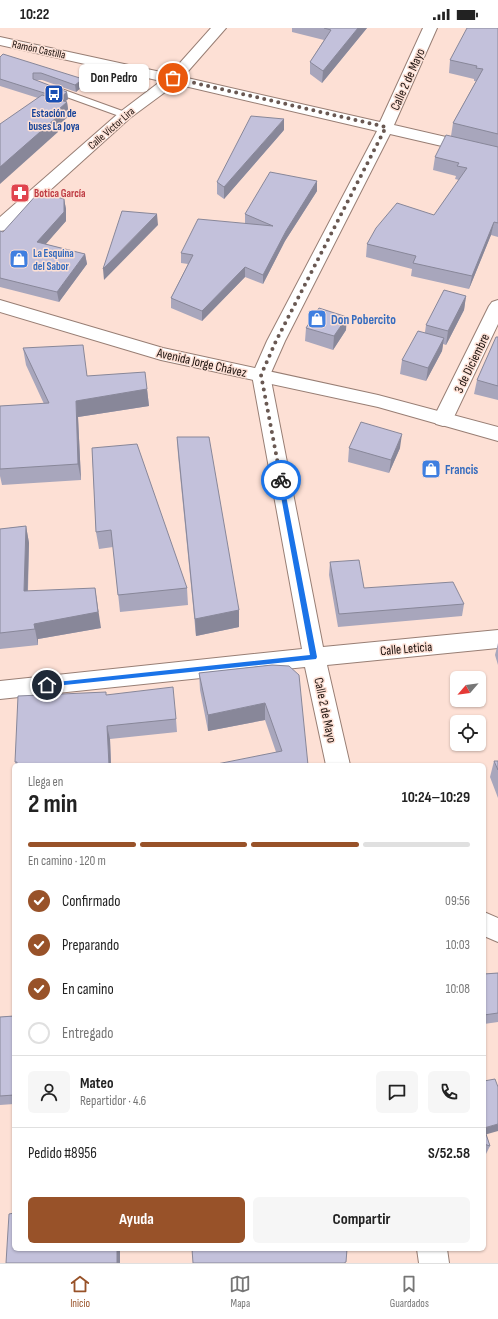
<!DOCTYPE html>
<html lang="es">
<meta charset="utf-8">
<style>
body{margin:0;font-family:"Sofia Sans Condensed",sans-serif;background:#f6f6f6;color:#222;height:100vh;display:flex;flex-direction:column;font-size:15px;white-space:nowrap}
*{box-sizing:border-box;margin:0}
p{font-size:13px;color:#767676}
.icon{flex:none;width:22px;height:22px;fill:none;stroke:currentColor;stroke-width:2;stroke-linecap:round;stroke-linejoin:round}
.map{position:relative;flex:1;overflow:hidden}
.details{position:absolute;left:12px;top:735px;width:474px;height:488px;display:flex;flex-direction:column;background:#fff;border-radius:6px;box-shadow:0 1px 3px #0004}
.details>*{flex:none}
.needle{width:26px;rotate:242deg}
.tools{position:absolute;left:450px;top:643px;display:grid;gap:8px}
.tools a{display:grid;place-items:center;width:36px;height:36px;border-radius:6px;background:#fff;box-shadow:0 1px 3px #0004;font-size:20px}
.pin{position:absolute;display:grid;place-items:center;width:34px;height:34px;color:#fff;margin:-17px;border:2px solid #fff;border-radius:50%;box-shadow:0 1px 4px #0007}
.courier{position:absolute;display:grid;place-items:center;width:40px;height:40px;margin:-20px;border:3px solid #1a73e8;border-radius:50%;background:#fff;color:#222;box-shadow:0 1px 5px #0007}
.bubble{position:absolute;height:28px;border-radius:6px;background:#fff;box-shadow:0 1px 3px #0004;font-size:13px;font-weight:700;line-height:28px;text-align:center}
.head em{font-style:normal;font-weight:700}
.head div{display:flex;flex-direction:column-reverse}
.head{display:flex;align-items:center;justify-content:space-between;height:68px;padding:0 16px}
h1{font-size:26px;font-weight:700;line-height:30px}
.bar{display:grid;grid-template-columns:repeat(4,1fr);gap:6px 4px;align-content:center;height:48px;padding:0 16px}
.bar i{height:5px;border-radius:3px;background:#e0e0e0}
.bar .current{background:#985229}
.bar p{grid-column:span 4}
.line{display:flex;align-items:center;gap:10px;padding:0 16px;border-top:1px solid #e0e0e0}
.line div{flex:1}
.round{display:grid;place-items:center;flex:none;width:42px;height:42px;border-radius:6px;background:#f6f6f6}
ol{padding:0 16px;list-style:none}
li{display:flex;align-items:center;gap:12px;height:44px}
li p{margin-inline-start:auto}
li .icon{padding:4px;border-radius:50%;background:#985229;color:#fff;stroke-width:4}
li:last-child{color:#767676}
li i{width:22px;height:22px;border:2px solid #e0e0e0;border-radius:50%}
.button{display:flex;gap:8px;margin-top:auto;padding:8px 16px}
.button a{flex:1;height:46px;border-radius:6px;background:#985229;color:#fff;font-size:16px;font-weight:700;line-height:46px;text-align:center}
.button a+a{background:#f6f6f6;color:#222}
.status{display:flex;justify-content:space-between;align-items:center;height:28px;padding:0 20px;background:#fff;direction:ltr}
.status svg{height:11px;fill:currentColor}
.menu{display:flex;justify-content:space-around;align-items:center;height:56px;border-top:1px solid #e0e0e0;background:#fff;font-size:11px;color:#767676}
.menu a{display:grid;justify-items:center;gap:2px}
.menu .current{color:#985229}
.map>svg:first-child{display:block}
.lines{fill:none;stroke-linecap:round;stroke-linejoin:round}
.lane-casing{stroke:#987e74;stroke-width:2}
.street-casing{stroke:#987e74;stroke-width:2}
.secondary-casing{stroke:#987e74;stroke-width:2}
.lane{fill:#fff;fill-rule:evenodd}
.street{fill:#fff;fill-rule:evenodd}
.secondary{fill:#fff;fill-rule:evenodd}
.wall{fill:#a8a6bc}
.shaded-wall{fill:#888799}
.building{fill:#c3c1db;stroke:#888799}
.route{fill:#1a73e8}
.done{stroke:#695852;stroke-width:4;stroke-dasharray:0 7.2}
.labels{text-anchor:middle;stroke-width:3;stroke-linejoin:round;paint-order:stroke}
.far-street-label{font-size:11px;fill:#190f0b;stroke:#fde0d5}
.far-transit-label{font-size:11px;font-weight:bold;fill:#164399;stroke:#fde0d5}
.far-health-label{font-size:11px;font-weight:bold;fill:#be3a42;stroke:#fde0d5;text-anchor:start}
.far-shop-label{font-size:11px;font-weight:bold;fill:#366cbe;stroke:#fde0d5;text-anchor:start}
.street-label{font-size:13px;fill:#190f0b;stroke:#fde0d5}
.shop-label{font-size:13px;font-weight:bold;fill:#366cbe;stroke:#fde0d5;text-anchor:start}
</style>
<div class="status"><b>10:22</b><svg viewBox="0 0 49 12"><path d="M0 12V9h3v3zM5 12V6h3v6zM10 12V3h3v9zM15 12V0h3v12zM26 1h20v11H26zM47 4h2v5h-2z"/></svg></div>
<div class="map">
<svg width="498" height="1235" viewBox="0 0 498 1235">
<rect width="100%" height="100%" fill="#fde0d5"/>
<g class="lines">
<defs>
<path id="lane" d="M50 59H56L128 85 129 87 125 89H122L50 63Z"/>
<path id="street" d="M211 0H226L183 49 380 94 423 0H437L394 97 498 121V131L390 106 285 313 270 347 323 619 498 602V620L327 637 350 737H326L305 639 0 671V653L302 621 252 347 267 313 377 103 176 56 130 90 6 202 0 203V189L120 84 161 53 0 17V9L170 46Z
M498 272V296L453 391 450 396 443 398 436 396 433 391 489 278 492 274Z
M484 884 498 890V914L484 908Z
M417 1221H447L449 1235H419Z"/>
<path id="secondary" d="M0 272 163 320 378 367 498 399V413L378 379 161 332 0 284Z"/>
</defs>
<!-- lane casing -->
<use href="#lane" class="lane-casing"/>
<!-- street casing -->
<use href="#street" class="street-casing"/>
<!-- secondary casing -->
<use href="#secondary" class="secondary-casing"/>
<!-- lane -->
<use href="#lane" class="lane"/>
<!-- street -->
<use href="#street" class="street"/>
<!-- secondary -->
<use href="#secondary" class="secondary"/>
</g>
<!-- wall -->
<path class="wall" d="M292 0H367L322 55 310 46V34L324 12 292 4Z
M498 0V209L491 207 469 261 411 248 412 241 366 229 367 216 434 187 459 152 455 151 456 148 433 142 435 129 451 108 453 95 476 53H474V51L449 45 450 32Z
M0 29 83 58 76 64 42 52H35L67 64 68 71 65 74H67L69 88 57 98 58 104 38 70 0 58Z
M284 102 224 171 217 166V154Z
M317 153V163L285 213 263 256 245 249 202 293 171 280V270L188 236 181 235V225L245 196V186Z
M64 171 66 181V193L45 216 85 226 87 236 59 274 0 259V203L3 204Z
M466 268 464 282 446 317 443 316 442 323 426 353 400 346 402 332 425 304 426 297Z
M306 300 346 302 333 322 305 313Z
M498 309V372L474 366 477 352Z
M23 320 87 348 147 361 149 378 78 389 81 452 2 457 0 448V378L44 376 26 337Z
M177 409 239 582V599L196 608 178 427Z
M92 420 187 560 188 577 120 584 113 519 99 521 96 504Z
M349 420H400L389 445 348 434Z
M26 498 29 515 28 563 101 600 38 611V617L0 621V501Z
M330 534 364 560 464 576 462 588 338 599 329 547Z
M498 615V637L495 627Z
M272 637 308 737 276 724 265 692 208 703 200 662 199 645Z
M106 664V667L176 691 177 704 110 711 111 737H16L15 734Z
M494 733H498V770L490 749Z
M498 945V994L484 996V946Z
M14 988V1076L0 1077V989Z
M484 1053 486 1106 490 1118 486 1126 484 1125Z"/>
<!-- shaded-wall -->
<path class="shaded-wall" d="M358 0H367L322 55 323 43Z
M83 51V58L76 64 75 57Z
M67 64 68 71 61 77 60 70Z
M67 74 69 88 57 98 58 104 0 156V139L51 88Z
M284 91V102L224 171V159Z
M317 153V163L285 213 263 256V247L286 203Z
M64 171 66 181V193L39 224 37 214Z
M157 186 158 197 104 252 103 241Z
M494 194 491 207 469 261 472 248Z
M85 226 87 236 59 274 57 264Z
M245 239V249L202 293V283Z
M466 268 464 282 446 317 448 303Z
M347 289 346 302 333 322 334 308Z
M444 310 442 323 426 353 428 340Z
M147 361 149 378 78 389 81 452 78 436 76 373Z
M402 406 400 420 389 445 391 432Z
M26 498 29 515 27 579 24 563Z
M95 560 101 600 38 611V617L34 596Z
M239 582V599L196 608 195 591Z
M265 675V692L208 703V687Z
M107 698 110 711 111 737H109Z
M498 1096V1103L484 1107V1100Z
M117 1221H120V1235H117Z"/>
<!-- building -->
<path class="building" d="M324 0H358L323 43 310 34 331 2Z
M467 0H498V106L453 95 483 41 476 40 477 38 450 32Z
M3 26 83 51 75 57 41 45H33V51L67 64 60 70 0 51V29Z
M42 67 67 74 51 88 56 90 0 139V96Z
M251 88 284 91 224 159 217 154Z
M446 107 498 119V195L494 194 472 248 413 235 416 228 367 216 376 200 397 175 434 187 467 140 457 138 459 135 435 129Z
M270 144 317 153 286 203 263 247 245 239 202 283 171 270 193 227 181 225 198 191 273 198 245 186Z
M39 164 64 171V184L37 214 85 226 57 264 0 250V203L3 204Z
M122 183 157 186 103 241Z
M444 262 466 268 448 303 426 297Z
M319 280 347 289 334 308 306 300Z
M418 303 444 310 428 340 402 332Z
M496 309H498V358L477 352Z
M83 317 87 348 145 344 147 361 76 373 78 436 0 441V378L49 375 23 320Z
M361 394 402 406 391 432 349 420Z
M177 409H209L239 582 195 591Z
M137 416 187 560 118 567 111 502 96 504 92 420Z
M26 498 24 563 95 560 98 584 34 596 35 601 0 605V501Z
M359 532 364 560 453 554 464 576 339 586 330 534Z
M272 637 289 638 299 647 308 737H218L217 736 282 723 265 675 208 687 199 645Z
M173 659 176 691 107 698 109 737H17V734H15L18 668 106 664V667Z
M494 733H498V742Z
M498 945V985L484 987V946Z
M14 988V1067L0 1068V989Z
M495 1051 498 1059V1096L484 1100V1053Z
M484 1100 490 1118 484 1116Z
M14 1185V1221H117V1235H6L9 1186Z
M192 1221H347L346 1234 344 1235H193Z"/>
<!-- route -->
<path class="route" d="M281 450 283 452 317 629 316 631 45 659 44 657 47 655 310 627 278 452Z"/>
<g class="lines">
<!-- done -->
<path class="done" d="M173 50 386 99 276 313 261 347 281 452"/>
</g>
<!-- icons -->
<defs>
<symbol id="bus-square" viewBox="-11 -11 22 22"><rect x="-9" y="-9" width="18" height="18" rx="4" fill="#1a4fb4" stroke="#fde0d5"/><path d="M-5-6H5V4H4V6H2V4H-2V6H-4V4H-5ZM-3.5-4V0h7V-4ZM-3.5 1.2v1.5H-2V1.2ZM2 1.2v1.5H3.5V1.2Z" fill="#fff"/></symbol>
<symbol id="pharmacy-square" viewBox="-11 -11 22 22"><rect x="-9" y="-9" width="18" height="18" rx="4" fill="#e0444e" stroke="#fde0d5"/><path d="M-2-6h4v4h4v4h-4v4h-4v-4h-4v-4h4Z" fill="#fff"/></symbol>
<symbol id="shop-square" viewBox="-11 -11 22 22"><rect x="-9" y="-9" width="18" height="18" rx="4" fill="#3f7fe0" stroke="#fde0d5"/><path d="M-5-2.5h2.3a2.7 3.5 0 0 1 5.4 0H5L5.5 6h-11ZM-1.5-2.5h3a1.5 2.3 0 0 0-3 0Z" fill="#fff"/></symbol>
</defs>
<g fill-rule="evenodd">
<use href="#bus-square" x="43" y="55" width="22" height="22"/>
<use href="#pharmacy-square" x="9" y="154" width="22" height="22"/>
<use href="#shop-square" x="8" y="220" width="22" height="22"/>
<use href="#shop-square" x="306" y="280" width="22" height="22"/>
<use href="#shop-square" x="420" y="430" width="22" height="22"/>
</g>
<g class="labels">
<!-- far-street labels -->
<g class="far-street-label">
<text transform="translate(39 21) rotate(12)" y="4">Ramón Castilla</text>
<text transform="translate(111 100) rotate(-41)" y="4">Calle Víctor Lira</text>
</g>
<!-- far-transit labels -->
<g class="far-transit-label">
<text x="54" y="89">Estación de<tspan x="54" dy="13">buses La Joya</tspan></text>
</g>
<!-- far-health labels -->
<g class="far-health-label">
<text x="34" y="169">Botica García</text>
</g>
<!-- far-shop labels -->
<g class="far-shop-label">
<text x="33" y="229">La Esquina<tspan x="33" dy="13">del Sabor</tspan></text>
</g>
<!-- street labels -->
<g class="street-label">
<text transform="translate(407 51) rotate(-66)" y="5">Calle 2 de Mayo</text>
<text transform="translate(202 334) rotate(13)" y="5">Avenida Jorge Chávez</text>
<text transform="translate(471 335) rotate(-64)" y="5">3 de Diciembre</text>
<text transform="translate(406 620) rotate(-5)" y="5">Calle Leticia</text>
<text transform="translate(326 682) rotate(78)" y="5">Calle 2 de Mayo</text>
</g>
<!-- shop labels -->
<g class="shop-label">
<text x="331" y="296">Don Pobercito</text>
<text x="445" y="446">Francis</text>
</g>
</g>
</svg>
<div class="tools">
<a><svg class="needle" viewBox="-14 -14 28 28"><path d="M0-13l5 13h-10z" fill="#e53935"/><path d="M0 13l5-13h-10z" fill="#767676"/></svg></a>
<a><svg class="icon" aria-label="locate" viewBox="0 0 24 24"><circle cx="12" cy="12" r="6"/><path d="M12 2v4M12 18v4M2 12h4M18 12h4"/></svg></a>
</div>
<div class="pin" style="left:173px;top:50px;background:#ea580c"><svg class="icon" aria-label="bag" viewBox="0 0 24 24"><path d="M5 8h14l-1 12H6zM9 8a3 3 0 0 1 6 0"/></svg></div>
<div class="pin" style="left:47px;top:657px;background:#1f2937"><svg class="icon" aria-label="home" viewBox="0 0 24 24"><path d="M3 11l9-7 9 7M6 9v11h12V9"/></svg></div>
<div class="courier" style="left:281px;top:452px"><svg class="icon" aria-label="bike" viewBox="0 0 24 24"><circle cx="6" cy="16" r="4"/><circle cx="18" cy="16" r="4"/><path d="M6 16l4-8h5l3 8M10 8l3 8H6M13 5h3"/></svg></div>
<div class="bubble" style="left:79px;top:36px;width:70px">Don Pedro</div>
<section class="details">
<div class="head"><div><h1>2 min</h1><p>Llega en</p></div><em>10:24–10:29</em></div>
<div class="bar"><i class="current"></i><i class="current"></i><i class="current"></i><i></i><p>En camino · 120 m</p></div>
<ol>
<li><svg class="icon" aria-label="check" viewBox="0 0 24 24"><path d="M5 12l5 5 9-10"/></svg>Confirmado<p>09:56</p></li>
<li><svg class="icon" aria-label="check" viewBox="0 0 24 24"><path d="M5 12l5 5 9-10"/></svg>Preparando<p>10:03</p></li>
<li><svg class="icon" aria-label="check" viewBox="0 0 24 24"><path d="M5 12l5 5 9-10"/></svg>En camino<p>10:08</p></li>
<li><i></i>Entregado</li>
</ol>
<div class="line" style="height:72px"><a class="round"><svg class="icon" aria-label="person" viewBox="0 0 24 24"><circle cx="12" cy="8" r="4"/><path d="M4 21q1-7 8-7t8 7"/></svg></a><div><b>Mateo</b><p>Repartidor · 4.6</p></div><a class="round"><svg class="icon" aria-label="chat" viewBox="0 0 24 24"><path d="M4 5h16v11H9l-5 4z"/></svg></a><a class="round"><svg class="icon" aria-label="phone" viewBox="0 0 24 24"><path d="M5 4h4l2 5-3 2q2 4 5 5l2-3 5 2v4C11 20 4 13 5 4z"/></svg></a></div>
<div class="line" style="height:52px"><div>Pedido #8956</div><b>S/52.58</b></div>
<div class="button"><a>Ayuda</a><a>Compartir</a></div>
</section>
</div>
<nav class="menu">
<a class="current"><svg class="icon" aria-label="home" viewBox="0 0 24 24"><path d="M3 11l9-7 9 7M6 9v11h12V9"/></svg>Inicio</a>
<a><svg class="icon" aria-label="map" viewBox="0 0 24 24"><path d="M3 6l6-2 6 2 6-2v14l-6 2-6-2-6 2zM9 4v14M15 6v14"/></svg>Mapa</a>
<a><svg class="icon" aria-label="saved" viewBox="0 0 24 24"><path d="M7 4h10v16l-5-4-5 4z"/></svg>Guardados</a>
</nav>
